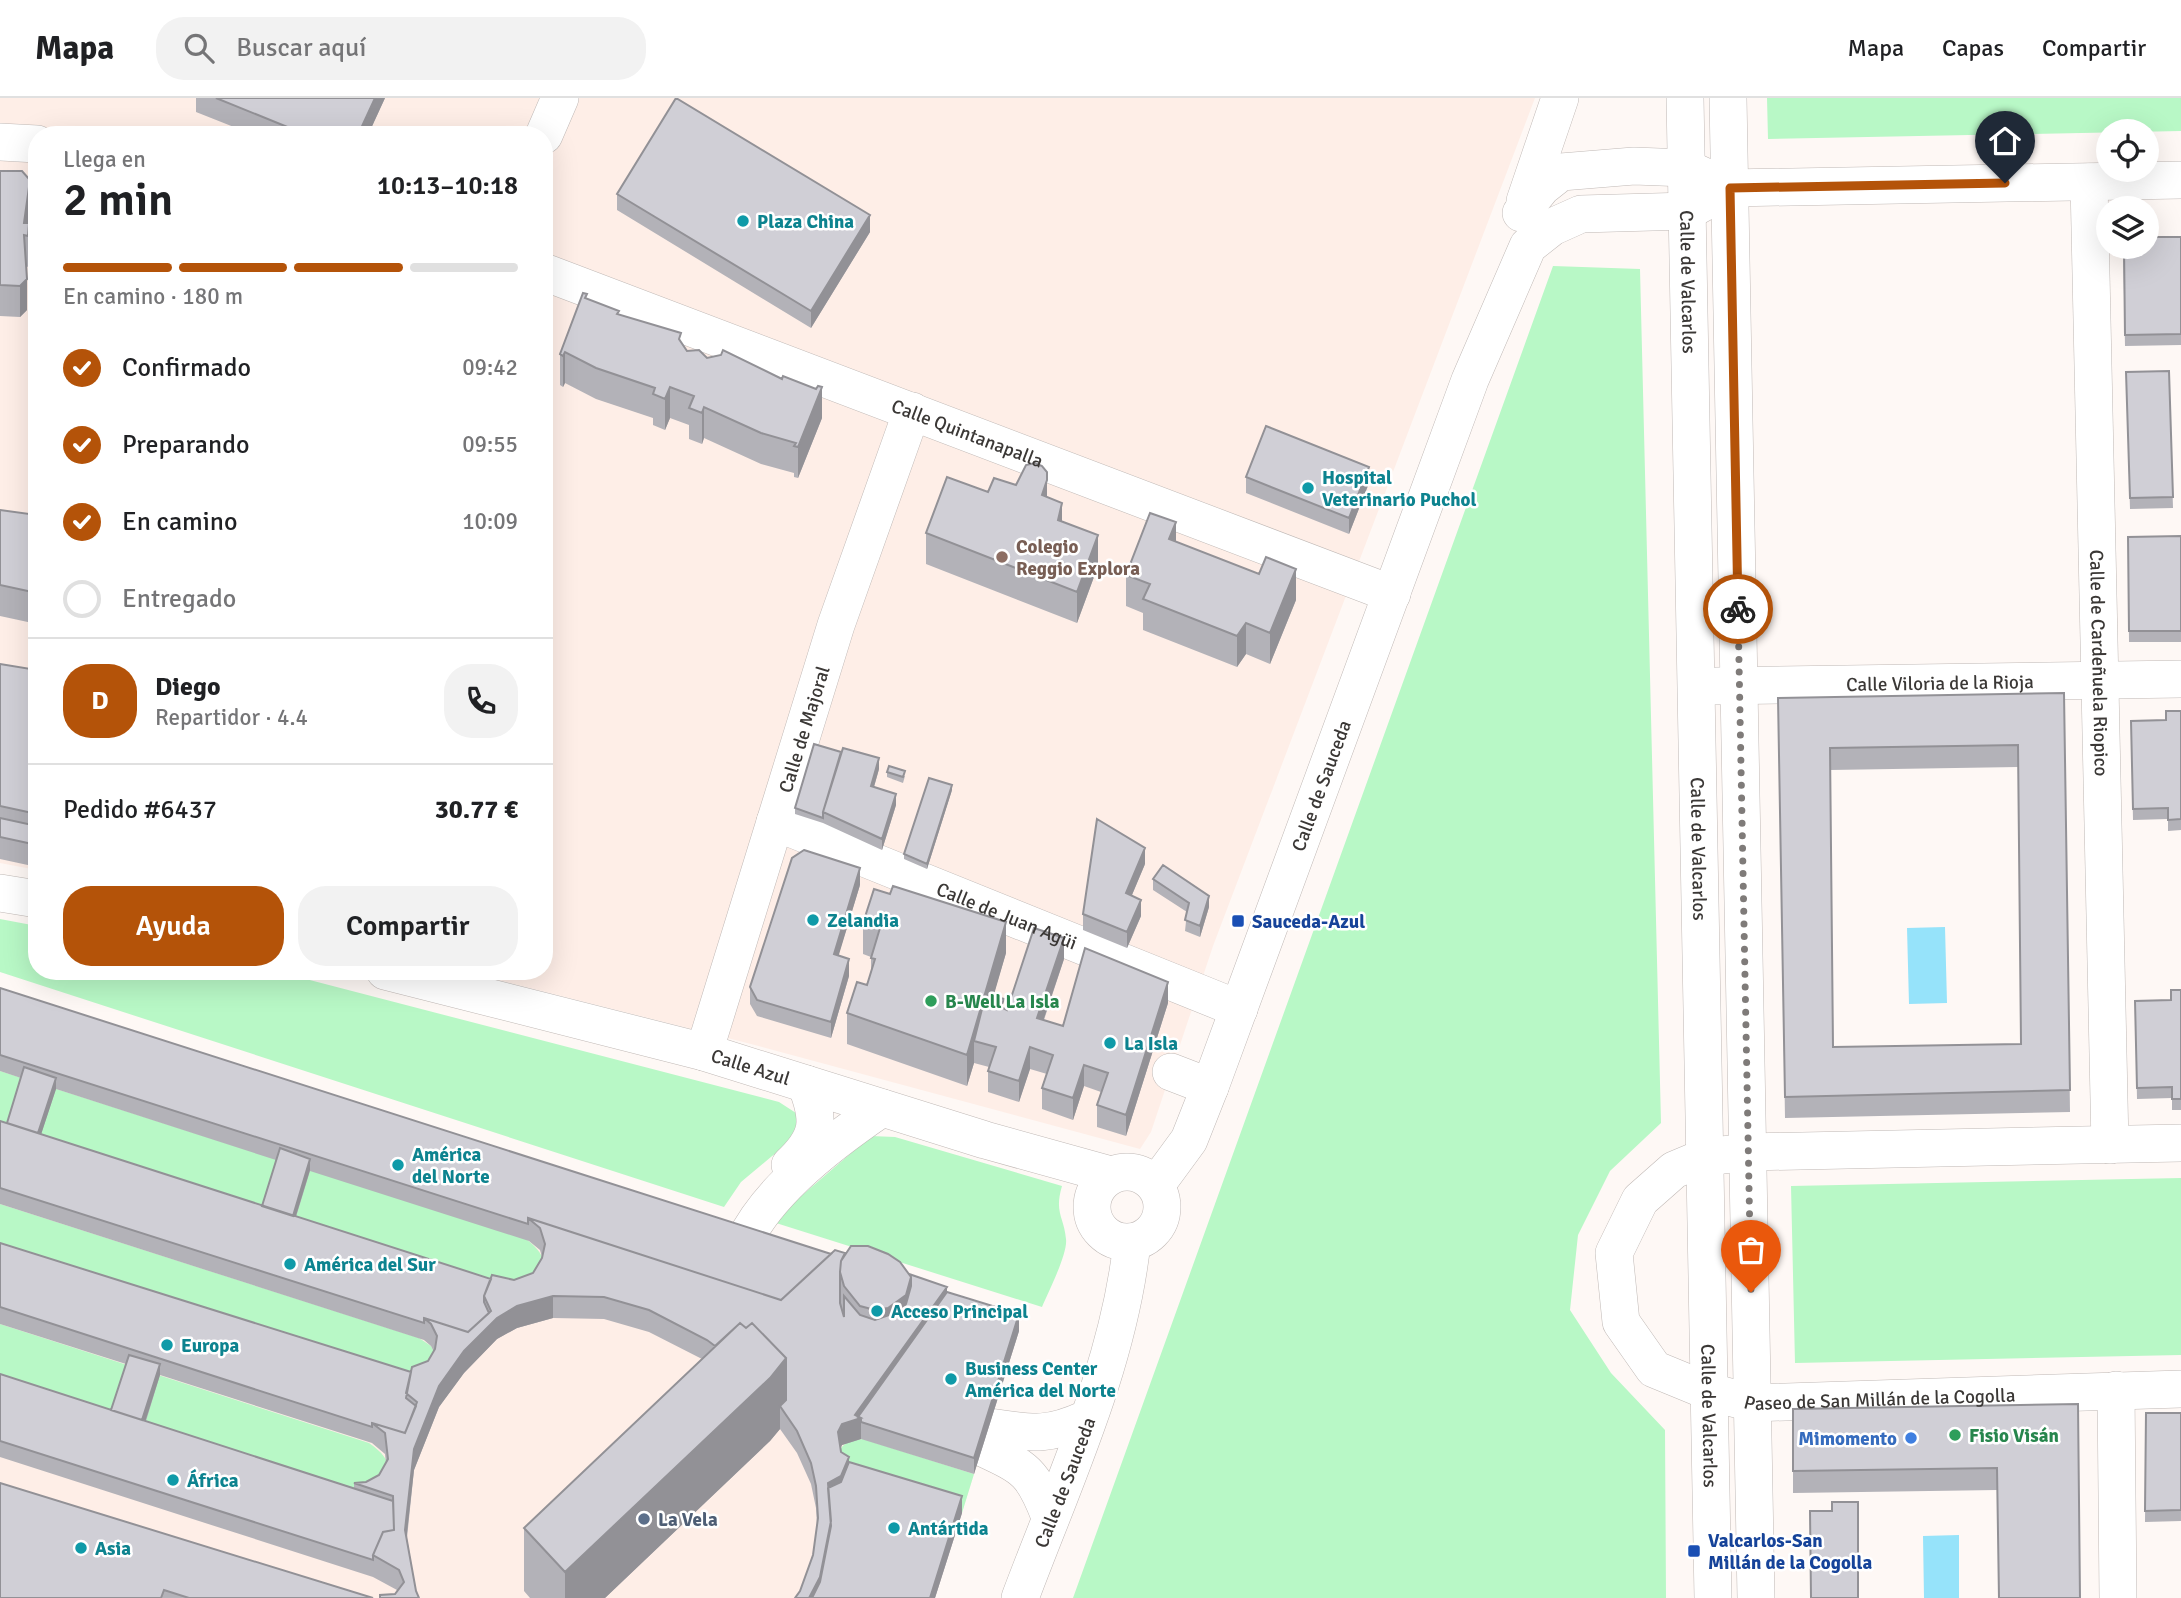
<!DOCTYPE html>
<html lang="es">
<meta charset="utf-8">
<style>
body{margin:0;font-family:Signika,sans-serif;background:#f2f2f2;color:#202124;height:100vh;display:flex;flex-direction:column;font-size:26px;white-space:nowrap}
*{box-sizing:border-box;margin:0}
p{font-size:23px;color:#757577}
.icon{flex:none;width:38px;height:38px;fill:none;stroke:currentColor;stroke-width:2;stroke-linecap:round;stroke-linejoin:round}
.map{position:relative;flex:1;overflow:hidden}
.side{position:absolute;left:28px;top:28px;width:525px;height:854px;display:flex;flex-direction:column;background:#fff;border-radius:28px;box-shadow:0 7px 28px #0002}
.side>*{flex:none}
.fabs{position:absolute;left:2096px;top:21px;display:grid;gap:14px}
.fabs a{display:grid;place-items:center;width:63px;height:63px;border-radius:50%;background:#fff;box-shadow:0 7px 28px #0002;font-size:35px}
.pin{position:absolute;display:grid;place-items:center;width:60px;height:60px;color:#fff;margin:-72px -30px;border-radius:50% 50% 50% 0;rotate:-45deg;box-shadow:0 0 7px #0007}
.pin .icon{rotate:45deg}
.courier{position:absolute;display:grid;place-items:center;width:70px;height:70px;margin:-35px;border:5px solid #b45309;border-radius:50%;background:#fff;color:#222;box-shadow:0 2px 9px #0007}
.head em{font-style:normal;font-weight:600}
.head div{display:flex;flex-direction:column-reverse}
.head{display:flex;align-items:center;justify-content:space-between;height:119px;padding:0 35px}
h1{font-size:46px;font-weight:600;line-height:52px}
.bar{display:grid;grid-template-columns:repeat(4,1fr);gap:10px 7px;align-content:center;height:84px;padding:0 35px}
.bar i{height:9px;border-radius:5px;background:#e0e0e0}
.bar .selected{background:#b45309}
.bar p{grid-column:span 4}
.line{display:flex;align-items:center;gap:18px;padding:0 35px;border-top:2px solid #e0e0e0}
.line div{flex:1}
.round{display:grid;place-items:center;flex:none;width:74px;height:74px;border-radius:28px;background:#f2f2f2}
ol{padding:0 35px;list-style:none}
li{display:flex;align-items:center;gap:21px;height:77px}
li p{margin-inline-start:auto}
li .icon{padding:7px;border-radius:50%;background:#b45309;color:#fff;stroke-width:4}
li:last-child{color:#757577}
li i{width:38px;height:38px;border:4px solid #e0e0e0;border-radius:50%}
.action{display:flex;gap:14px;margin-top:auto;padding:14px 35px}
.action a{flex:1;height:80px;border-radius:28px;background:#b45309;color:#fff;font-size:28px;font-weight:600;line-height:80px;text-align:center}
.action a+a{background:#f2f2f2;color:#202124}
header{display:flex;align-items:center;gap:42px;box-sizing:border-box;height:98px;padding:0 35px;background:#fff;border-bottom:2px solid #e0e0e0}
header strong{font-size:33px}
nav{display:flex;gap:38px;margin-inline-start:auto;font-size:24px}
.search{width:490px;height:63px;background:#f2f2f2;display:flex;align-items:center;gap:18px;box-sizing:border-box;padding:0 24px;border-radius:28px;color:#757577;font-size:26px}
.map>svg:first-child{display:block}
.built{fill:#feeee7}
.green{fill:#b8f8c6}
.water{fill:#96e3fa}
.lines{fill:none;stroke-linecap:round;stroke-linejoin:round}
.minor-casing{stroke:#c0b9b6;stroke-width:38}
.minor{stroke:#fff;stroke-width:37}
.wall{fill:#b3b2b8;fill-rule:evenodd}
.shaded-wall{fill:#929196}
.building{fill:#d0cfd6;stroke:#929196;stroke-width:2;fill-rule:evenodd}
.done{stroke:#7f7b79;stroke-width:7;stroke-dasharray:0 12.6}
.route{stroke:#b45309;stroke-width:9}
.culture-dot{fill:#0f9aa8;stroke:#fff;stroke-width:2.5}
.education-dot{fill:#8d6e63;stroke:#fff;stroke-width:2.5}
.transit-dot{fill:#1a4fb4;stroke:#fff;stroke-width:2.5}
.leisure-dot{fill:#2e9e5b;stroke:#fff;stroke-width:2.5}
.shop-dot{fill:#3f7fe0;stroke:#fff;stroke-width:2.5}
.service-dot{fill:#5c6f8a;stroke:#fff;stroke-width:2.5}
.labels{text-anchor:middle;stroke-width:5;stroke-linejoin:round;paint-order:stroke}
.culture-label{font-size:19px;font-weight:bold;fill:#0d838f;stroke:#fff;text-anchor:start}
.street-label{font-size:19px;fill:#3b3836;stroke:#fff}
.education-label{font-size:19px;font-weight:bold;fill:#785e54;stroke:#fff;text-anchor:start}
.transit-label{font-size:19px;font-weight:bold;fill:#164399;stroke:#fff;text-anchor:start}
.leisure-label{font-size:19px;font-weight:bold;fill:#27864d;stroke:#fff;text-anchor:start}
.shop-label{font-size:19px;font-weight:bold;fill:#366cbe;stroke:#fff;text-anchor:end}
.service-label{font-size:19px;font-weight:bold;fill:#4e5e75;stroke:#fff;text-anchor:start}
</style>
<header>
<strong>Mapa</strong>
<div class="search"><svg class="icon" aria-label="search" viewBox="0 0 24 24"><circle cx="10" cy="10" r="6"/><path d="M15 15l6 6"/></svg>Buscar aquí</div>
<nav><a>Mapa</a><a>Capas</a><a>Compartir</a></nav>
</header>
<div class="map">
<svg width="2181" height="1500" viewBox="0 0 2181 1500">
<rect width="100%" height="100%" fill="#fef8f5"/>
<!-- built -->
<path class="built" d="M0 0H1535L1213 848 1151 1034 1140 1051 751 946 463 873H544V37H37V772L0 765Z
M0 907 1019 1233 935 1500H0Z"/>
<!-- green -->
<path class="green" d="M1767 0H2181V33L1768 41Z
M1553 168 1640 171 1661 1025 1610 1073 1578 1137 1570 1212 1611 1275 1665 1332 1666 1500H1073Z
M0 821 37 828V873H270L302 880 779 1004 796 1015 798 1029 790 1043 741 1084 724 1109 0 874Z
M0 973 526 1141C552 1161 544 1170 533 1196L0 1040Z
M871 1038 895 1039 1062 1088C1054 1115 1064 1118 1066 1141 1068 1155 1048 1195 1042 1209L776 1125 786 1111Z
M2181 1080V1257L1795 1265 1791 1088Z
M0 1106 419 1240 431 1248 437 1260 428 1285 0 1161Z
M0 1226 369 1345C396 1364 389 1372 379 1399L0 1294Z
M863 1341 974 1376 962 1415 849 1381 838 1355C844 1344 850 1342 863 1341Z"/>
<!-- water -->
<path class="water" d="M1945 829 1947 905 1909 906 1907 830Z
M1959 1437V1500H1924L1923 1438Z"/>
<g class="lines">
<defs>
<g id="minor">
<path id="s1" d="M1685 0 1713 1500"/>
<path d="M1728 0 1756 1500"/>
<path d="M544 37 560 0"/>
<path d="M0 44 37 46"/>
<path id="s2" d="M2089 84 2110 1047"/>
<path d="M1525 103 1560 0"/>
<path d="M1521 115 1542 89 1561 74 1634 68 1686 70 1730 90 2181 82"/>
<path id="s3" d="M544 174 1392 496"/>
<path id="s4" d="M1716 588 2181 581"/>
<path id="s5" d="M775 724 1239 911"/>
<path d="M0 795 37 801"/>
<path id="s6" d="M385 873 704 954 985 1042 1111 1077"/>
<path id="s7" d="M704 954 836 527 912 313"/>
<path d="M1171 974 1210 989"/>
<path id="s8" d="M2181 1045 1749 1054 1705 1059 1674 1072 1640 1102 1614 1155 1621 1224 1654 1271 1710 1294 1752 1305 2181 1291"/>
<path d="M790 1067C820 1039 820 1022 806 986"/>
<circle cx="1127" cy="1109" r="35"/>
<path id="s9" d="M1156 1087 1189 1042 1210 989 1470 282 1528 148 1552 129 1581 116 1688 113 1708 102"/>
<path d="M744 1144C769 1091 833 1043 882 1010"/>
<path d="M2116 1292 2118 1500"/>
<path d="M989 1329C1032 1335 1046 1339 1086 1321"/>
<path d="M983 1350C1026 1370 1033 1374 1050 1419"/>
<path id="s10" d="M1020 1500C1063 1385 1119 1267 1132 1144"/>
</g>
</defs>
<!-- minor casing -->
<use href="#minor" class="minor-casing"/>
<!-- minor -->
<use href="#minor" class="minor"/>
</g>
<!-- wall -->
<path class="wall" d="M196 0H385L368 37H254L196 14Z
M0 73 30 113 28 125V169L26 168 27 212 20 219 0 218Z
M617 96 870 134 811 230 617 112Z
M2181 139V247L2125 248 2123 149Z
M587 201 619 217 681 244 687 253 707 260 822 320 798 380 794 379V375L761 366 704 340 702 346 689 341V327L670 320 665 332 653 327V320L596 301 565 285 563 289 560 287V256Z
M2169 273 2173 410 2130 411 2126 274Z
M1246 379 1369 385 1349 436 1246 395Z
M1016 387 1047 399 1062 423 1098 468 1077 525 926 466V435L988 394Z
M0 412 37 417V526L0 518Z
M2181 438V544H2129L2128 439Z
M1176 444 1296 502 1270 566 1246 556 1237 569 1143 532V515L1126 508V477Z
M0 566 37 572V769L0 761Z
M2064 595 2070 1014 1785 1020 1778 600ZM2018 669 2021 946 1833 949 1830 672Z
M2181 613V732L2168 733V721L2133 722 2131 623 2166 622Z
M879 671 874 689 896 707 882 752 823 725 795 716V710Z
M887 674 905 678 903 685 887 679Z
M952 692 927 771 904 761V756Z
M1145 766 1132 797 1141 818 1127 850 1083 832V816Z
M1153 781 1209 809 1200 839 1185 833 1187 814 1153 792Z
M860 787 838 858 849 878 831 940 757 918 750 906V889Z
M863 825 1006 855 993 898 1004 910 1007 912 1064 861 1044 922 1063 928 1168 905 1126 1038 1097 1029V1007L1101 994 1084 988 1073 1022 1042 1011V990L1047 976 1030 971 1019 1004 988 994V973L989 969 974 965 967 988 847 946V915L867 887 871 874V859L863 856Z
M0 890 831 1156 909 1176 947 1194 1019 1233 974 1376 861 1341 842 1347 840 1351 841 1354 849 1364 962 1415 935 1500H795L800 1493 813 1457 817 1427 816 1410 811 1386 797 1355 780 1331 770 1343 605 1500H530L524 1493V1430L702 1261 649 1234 604 1221 553 1220 517 1230 497 1241 464 1275 439 1309 414 1372 407 1440 416 1493 395 1496 397 1492 373 1479 0 1359V1276L111 1312 126 1266 0 1226V1145L411 1274 428 1263 434 1254 431 1248 424 1242 0 1106V1023L7 1025 21 980 0 973ZM56 991 276 1062 262 1108 41 1036ZM310 1073 529 1143 540 1152 542 1159 533 1175 514 1182 491 1181 296 1119ZM160 1277 372 1345 385 1356 386 1365 379 1377 366 1384 354 1385V1390L146 1323Z
M2181 892V1012H2172V1000L2137 1001 2135 903 2171 902Z
M2078 1306 1997 1392 1793 1395V1311Z
M2146 1315H2181V1423L2145 1424Z
M0 1385 373 1500H0Z"/>
<!-- shaded-wall -->
<path class="shaded-wall" d="M375 0H385L368 37H358Z
M30 82V113L26 138 24 137 25 114Z
M870 117V134L811 230V213Z
M27 181V212L20 219V188Z
M565 254V285L563 289V258Z
M670 289V320L665 332V301Z
M822 289V320L798 380V349Z
M704 309V340L702 346V315Z
M1369 369V385L1349 436V420Z
M1047 382V413L1042 397Z
M1062 405V436L1058 422Z
M1176 424V455L1169 441Z
M1098 437V468L1077 525V494Z
M1296 471V502L1270 566V535Z
M1246 525V556L1237 569V538Z
M879 660V671L871 699V688Z
M952 687V692L927 771V766Z
M896 696V707L882 752V741Z
M1145 750V766L1126 811V795Z
M860 770V787L834 873V856Z
M1209 798V809L1200 839V828Z
M1141 802V818L1127 850V834Z
M1006 824V855L980 945 974 943V965L967 988V957Z
M1064 840V861L1037 941V920Z
M849 861V878L831 940V924Z
M1168 884V905L1126 1038V1017Z
M1030 949V971L1019 1004V983Z
M1084 967V988L1073 1022V1000Z
M56 980V991L36 1052V1041Z
M310 1061V1072L291 1134V1123Z
M911 1179V1210L875 1243V1212Z
M947 1189V1211L861 1324V1341L842 1347 838 1355V1334L842 1326 855 1317Z
M553 1198V1220L517 1230 497 1241 464 1275 439 1309 414 1372 405 1453V1432L414 1351 439 1288 464 1253 497 1220 517 1208Z
M1019 1216V1233L974 1376V1360Z
M786 1260V1318L780 1308V1331L770 1343 605 1500H565V1474Z
M160 1266V1277L140 1340V1329Z
M849 1359V1381L829 1406 828 1385Z
M962 1398V1415L935 1500H930Z
M831 1423 820 1500H809Z"/>
<!-- building -->
<path class="building" d="M216 0H375L358 37H307Z
M676 0 870 117 811 213 617 96Z
M0 73H22L30 82 24 125H29L28 138 24 137 27 181 20 188 0 187Z
M2147 139H2181V236L2125 237 2124 149H2147Z
M583 195 587 196 585 200 619 213 617 216 681 235 679 241 687 253 699 252 707 260 721 257 723 252 782 281 783 278 816 291 818 288 822 289 798 349 794 348 796 345 761 335 704 309 702 315 689 310 694 298 670 289 665 301 653 296 655 290 596 270 565 254 563 258 560 256Z
M2169 273 2173 399 2130 400 2126 274Z
M1266 328 1369 369 1349 420 1246 379Z
M1035 365 1042 368 1047 374V382L1042 397 1062 405 1058 422 1098 437 1077 494 926 435 947 379 988 394 994 380 1016 387 1026 367Z
M0 412 37 417V495L0 487Z
M1150 415 1176 424 1169 441 1259 476 1266 459 1296 471 1270 535 1246 525 1237 538 1143 501 1150 486 1126 477Z
M2181 438V533H2129L2128 439Z
M0 566 37 572V716L0 708Z
M2064 595 2070 992 1785 999 1778 600ZM2018 647 2021 946 1833 949 1830 650Z
M2166 613H2181V721L2168 722V710L2133 711 2131 623 2166 622Z
M814 646 841 654 823 714V720L795 710Z
M843 650 879 660 871 688 896 696 882 741 823 714Z
M889 668 905 673 903 679 887 674Z
M929 680 952 687 927 766 904 756Z
M0 720 37 728V747L0 739Z
M1097 721 1145 750 1126 795 1141 802 1127 834 1083 816Z
M804 752 860 770 834 856 849 861 831 924 757 902 750 889 792 760Z
M1163 767 1209 798 1200 828 1185 822 1189 805 1153 781Z
M893 788 1006 824 967 957 847 915 857 884 867 887 875 861 871 860 880 830 863 825 874 791 890 796Z
M1034 830 1064 840 1037 920 1063 928 1085 850 1168 884 1126 1017 1097 1007 1108 975 1084 967 1073 1000 1042 990 1053 957 1030 949 1019 983 988 973 996 949 974 943 984 903 990 905 993 898 1004 901 1001 909 1007 912Z
M0 890 831 1156 781 1202 528 1120V1126L0 957Z
M2171 892H2181V1001H2172V989L2137 990 2135 903 2171 902Z
M24 969 56 980 38 1035 7 1025Z
M0 1023 491 1181 484 1198V1204L489 1215 468 1234 424 1220V1225L0 1090Z
M280 1050 310 1061 293 1118 262 1108Z
M528 1120 781 1202 835 1152 845 1155 841 1163 840 1174V1205L844 1219V1198L860 1217 875 1222 898 1214 906 1206 911 1188V1179L909 1176 947 1189 855 1317 861 1320 842 1326 838 1334 841 1354 849 1359 841 1378 828 1385 831 1423 820 1479 809 1500H795L800 1493 813 1457 818 1420 816 1388 811 1365 797 1333 780 1308 786 1302V1260L752 1225 746 1230 740 1225 715 1248 707 1242 649 1212 604 1199 553 1198 517 1208 497 1220 464 1253 439 1288 414 1351 405 1432 416 1493 419 1500H380V1497L395 1496 404 1484 399 1472 373 1457 383 1434 394 1432 393 1398 354 1385 366 1384 379 1377 388 1361 385 1335 372 1325 405 1335 417 1304 406 1295 412 1269 428 1263 435 1251 437 1238 431 1226 424 1220 468 1234 491 1213 484 1198 492 1177 514 1182 533 1175 542 1160 545 1146 540 1130Z
M0 1145 411 1274 406 1300 416 1308 405 1335 372 1325V1329L0 1209Z
M851 1148H868L888 1156 900 1164 911 1179 906 1197 888 1210 875 1212 860 1208 844 1188 840 1174 841 1163Z
M947 1194 1019 1216 974 1360 861 1324V1320L858 1319Z
M740 1225 746 1230 752 1225 786 1260 770 1280 565 1474 524 1430Z
M129 1257 160 1266 142 1322 111 1312Z
M0 1276 393 1403 394 1432 383 1434 373 1457V1462L0 1343Z
M2078 1306 2080 1500H1999L1997 1370 1793 1373V1311Z
M2146 1315H2181V1412L2145 1413Z
M849 1364 962 1398 930 1500H812L820 1484 831 1428 828 1390 841 1384Z
M0 1385 373 1500H189L164 1492 161 1500H0Z
M1832 1404H1858V1500H1811L1810 1413H1832Z"/>
<g class="lines">
<!-- done -->
<path class="done" d="M1738 511 1751 1194"/>
<!-- route -->
<path class="route" d="M1738 511 1730 90 2005 85"/>
</g>
<!-- markers -->
<g class="culture-dot">
<circle cx="743" cy="123" r="7"/>
<circle cx="1308" cy="390" r="7"/>
<circle cx="813" cy="822" r="7"/>
<circle cx="1110" cy="945" r="7"/>
<circle cx="398" cy="1067" r="7"/>
<circle cx="290" cy="1166" r="7"/>
<circle cx="877" cy="1213" r="7"/>
<circle cx="167" cy="1247" r="7"/>
<circle cx="951" cy="1281" r="7"/>
<circle cx="173" cy="1382" r="7"/>
<circle cx="894" cy="1430" r="7"/>
<circle cx="81" cy="1450" r="7"/>
</g>
<circle class="education-dot" cx="1002" cy="459" r="7"/>
<g class="transit-dot">
<rect x="1231" y="816" width="14" height="14" rx="3.5"/>
<rect x="1687" y="1446" width="14" height="14" rx="3.5"/>
</g>
<g class="leisure-dot">
<circle cx="931" cy="903" r="7"/>
<circle cx="1955" cy="1337" r="7"/>
</g>
<circle class="shop-dot" cx="1911" cy="1340" r="7"/>
<circle class="service-dot" cx="644" cy="1421" r="7"/>
<g class="labels">
<!-- culture labels -->
<g class="culture-label">
<text x="757" y="130">Plaza China</text>
<text x="1322" y="386">Hospital<tspan x="1322" dy="22">Veterinario Puchol</tspan></text>
<text x="827" y="829">Zelandia</text>
<text x="1124" y="952">La Isla</text>
<text x="412" y="1063">América<tspan x="412" dy="22">del Norte</tspan></text>
<text x="304" y="1173">América del Sur</text>
<text x="891" y="1220">Acceso Principal</text>
<text x="181" y="1254">Europa</text>
<text x="965" y="1277">Business Center<tspan x="965" dy="22">América del Norte</tspan></text>
<text x="187" y="1389">África</text>
<text x="908" y="1437">Antártida</text>
<text x="95" y="1457">Asia</text>
</g>
<!-- street labels -->
<g class="street-label">
<text dy="7" stroke="none"><textPath href="#s1" startOffset="184">Calle de Valcarlos</textPath></text>
<text dy="7" stroke="none"><textPath href="#s3" startOffset="453">Calle Quintanapalla</textPath></text>
<text dy="7" stroke="none"><textPath href="#s2" startOffset="481">Calle de Cardeñuela Riopico</textPath></text>
<text dy="7" stroke="none"><textPath href="#s4" startOffset="224">Calle Viloria de la Rioja</textPath></text>
<text dy="7" stroke="none"><textPath href="#s7" startOffset="338">Calle de Majoral</textPath></text>
<text dy="7" stroke="none"><textPath href="#s9" startOffset="434">Calle de Sauceda</textPath></text>
<text dy="7" stroke="none"><textPath href="#s1" startOffset="751">Calle de Valcarlos</textPath></text>
<text dy="7" stroke="none"><textPath href="#s5" startOffset="250">Calle de Juan Agüi</textPath></text>
<text dy="7" stroke="none"><textPath href="#s6" startOffset="378">Calle Azul</textPath></text>
<text dy="7" stroke="none"><textPath href="#s8" startOffset="973">Paseo de San Millán de la Cogolla</textPath></text>
<text dy="7" stroke="none"><textPath href="#s1" startOffset="1318">Calle de Valcarlos</textPath></text>
<text dy="7" stroke="none"><textPath href="#s10" startOffset="124">Calle de Sauceda</textPath></text>
</g>
<!-- education labels -->
<g class="education-label">
<text x="1016" y="455">Colegio<tspan x="1016" dy="22">Reggio Explora</tspan></text>
</g>
<!-- transit labels -->
<g class="transit-label">
<text x="1252" y="830">Sauceda-Azul</text>
<text x="1708" y="1449">Valcarlos-San<tspan x="1708" dy="22">Millán de la Cogolla</tspan></text>
</g>
<!-- leisure labels -->
<g class="leisure-label">
<text x="945" y="910">B-Well La Isla</text>
<text x="1969" y="1344">Fisio Visán</text>
</g>
<!-- shop labels -->
<g class="shop-label">
<text x="1897" y="1347">Mimomento</text>
</g>
<!-- service labels -->
<g class="service-label">
<text x="658" y="1428">La Vela</text>
</g>
</g>
</svg>
<div class="fabs">
<a><svg class="icon" aria-label="locate" viewBox="0 0 24 24"><circle cx="12" cy="12" r="6"/><path d="M12 2v4M12 18v4M2 12h4M18 12h4"/></svg></a>
<a><svg class="icon" aria-label="layers" viewBox="0 0 24 24"><path d="M12 4l9 5-9 5-9-5zM3 14l9 5 9-5"/></svg></a>
</div>
<div class="pin" style="left:1751px;top:1194px;background:#ea580c"><svg class="icon" aria-label="bag" viewBox="0 0 24 24"><path d="M5 8h14l-1 12H6zM9 8a3 3 0 0 1 6 0"/></svg></div>
<div class="pin" style="left:2005px;top:85px;background:#1f2937"><svg class="icon" aria-label="home" viewBox="0 0 24 24"><path d="M3 11l9-7 9 7M6 9v11h12V9"/></svg></div>
<div class="courier" style="left:1738px;top:511px"><svg class="icon" aria-label="bike" viewBox="0 0 24 24"><circle cx="6" cy="16" r="4"/><circle cx="18" cy="16" r="4"/><path d="M6 16l4-8h5l3 8M10 8l3 8H6M13 5h3"/></svg></div>
<section class="side">
<div class="head"><div><h1>2 min</h1><p>Llega en</p></div><em>10:13–10:18</em></div>
<div class="bar"><i class="selected"></i><i class="selected"></i><i class="selected"></i><i></i><p>En camino · 180 m</p></div>
<ol>
<li><svg class="icon" aria-label="check" viewBox="0 0 24 24"><path d="M5 12l5 5 9-10"/></svg>Confirmado<p>09:42</p></li>
<li><svg class="icon" aria-label="check" viewBox="0 0 24 24"><path d="M5 12l5 5 9-10"/></svg>Preparando<p>09:55</p></li>
<li><svg class="icon" aria-label="check" viewBox="0 0 24 24"><path d="M5 12l5 5 9-10"/></svg>En camino<p>10:09</p></li>
<li><i></i>Entregado</li>
</ol>
<div class="line" style="height:126px"><b class="round" style="background:#b45309;color:#fff">D</b><div><b>Diego</b><p>Repartidor · 4.4</p></div><a class="round"><svg class="icon" aria-label="phone" viewBox="0 0 24 24"><path d="M5 4h4l2 5-3 2q2 4 5 5l2-3 5 2v4C11 20 4 13 5 4z"/></svg></a></div>
<div class="line" style="height:91px"><div>Pedido #6437</div><b>30.77 €</b></div>
<div class="action"><a>Ayuda</a><a>Compartir</a></div>
</section>
</div>
